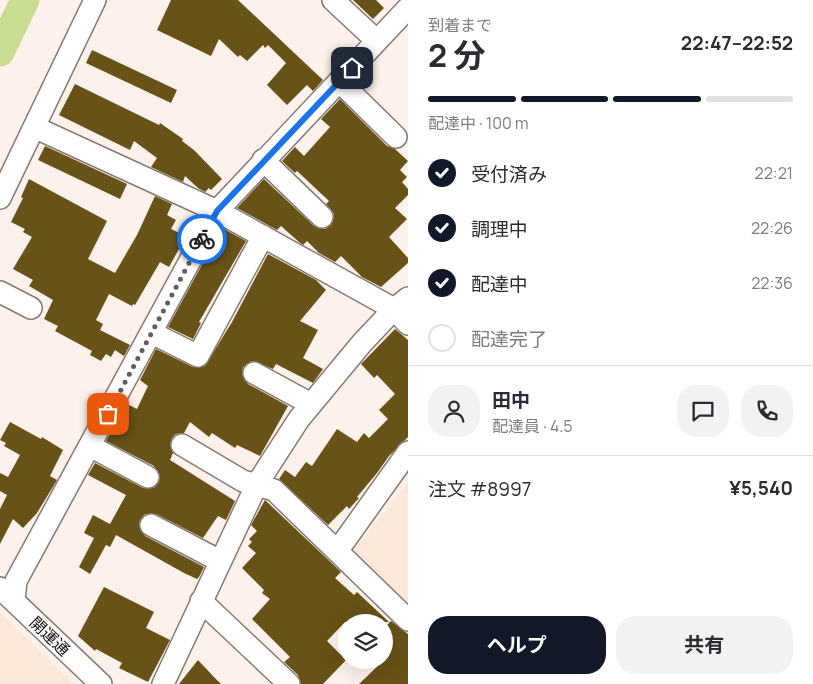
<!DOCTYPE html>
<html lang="ja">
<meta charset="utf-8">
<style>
body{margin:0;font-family:Manrope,"Noto Sans JP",sans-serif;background:#f2f2f3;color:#2b2b33;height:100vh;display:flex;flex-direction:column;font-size:19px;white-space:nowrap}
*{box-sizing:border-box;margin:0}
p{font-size:16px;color:#7c7c81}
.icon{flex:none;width:28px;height:28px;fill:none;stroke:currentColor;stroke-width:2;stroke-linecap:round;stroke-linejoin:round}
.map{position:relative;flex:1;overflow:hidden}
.drawer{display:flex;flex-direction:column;background:#fff;width:405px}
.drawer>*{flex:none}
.controls{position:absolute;left:338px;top:614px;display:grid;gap:10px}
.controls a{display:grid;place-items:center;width:55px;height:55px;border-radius:50%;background:#fff;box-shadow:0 5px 20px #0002;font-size:25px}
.pin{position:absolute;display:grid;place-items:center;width:42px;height:42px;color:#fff;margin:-21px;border-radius:10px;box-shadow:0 2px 8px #0006}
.courier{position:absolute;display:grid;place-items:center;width:50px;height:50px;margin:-25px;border:4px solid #1a73e8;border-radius:50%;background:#fff;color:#222;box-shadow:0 1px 6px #0007}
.overview em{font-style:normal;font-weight:700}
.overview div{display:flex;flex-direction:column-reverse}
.overview{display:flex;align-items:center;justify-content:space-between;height:85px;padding:0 20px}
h1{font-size:32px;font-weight:700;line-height:38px}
.bar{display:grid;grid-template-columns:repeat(4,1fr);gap:8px 5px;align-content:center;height:60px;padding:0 20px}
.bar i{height:6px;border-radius:4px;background:#e1e1e2}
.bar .current{background:#111827}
.bar p{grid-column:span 4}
.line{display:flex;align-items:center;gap:12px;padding:0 20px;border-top:1px solid #e1e1e2}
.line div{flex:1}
.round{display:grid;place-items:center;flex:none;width:52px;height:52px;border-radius:20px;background:#f2f2f3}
ol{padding:0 20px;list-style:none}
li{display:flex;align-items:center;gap:15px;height:55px}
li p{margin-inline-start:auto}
li .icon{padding:5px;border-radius:50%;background:#111827;color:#fff;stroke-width:4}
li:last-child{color:#7c7c81}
li i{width:28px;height:28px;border:2px solid #e1e1e2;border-radius:50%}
.action{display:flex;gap:10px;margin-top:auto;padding:10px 20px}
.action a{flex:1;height:58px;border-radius:20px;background:#111827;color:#fff;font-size:20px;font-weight:700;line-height:58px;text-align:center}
.action a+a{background:#f2f2f3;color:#2b2b33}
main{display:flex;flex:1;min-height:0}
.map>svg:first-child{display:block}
.built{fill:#fce8da}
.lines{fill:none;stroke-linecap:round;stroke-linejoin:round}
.river{stroke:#c9dd92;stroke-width:29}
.building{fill:#675217}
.minor-casing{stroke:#877a72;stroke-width:24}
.minor{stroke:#fff;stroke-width:21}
.done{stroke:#645d59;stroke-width:5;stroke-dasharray:0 9}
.route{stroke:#1a73e8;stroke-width:6}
.labels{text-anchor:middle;stroke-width:5;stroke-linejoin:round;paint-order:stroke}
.street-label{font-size:16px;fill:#120d0a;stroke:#fff}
</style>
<main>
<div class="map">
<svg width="408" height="684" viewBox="0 0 408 684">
<rect width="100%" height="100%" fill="#fdf2eb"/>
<!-- built -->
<path class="built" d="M408 482V612L350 555Z
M0 612 74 684H0Z"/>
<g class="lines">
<!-- river -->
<path class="river" d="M0 52 25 0"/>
</g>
<!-- building -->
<path class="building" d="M171 0H238L323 80 313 91 307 85 287 105 267 85 286 63 268 45 265 48 263 45 247 61 240 55 238 57 219 39 211 56 157 30Z
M353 0H376L384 8 373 19Z
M92 50 177 90 171 103 86 63Z
M75 84 159 125 160 123 183 139 182 141 194 150 222 179 211 190 209 188 205 192 198 188 185 176 183 182 151 167 157 158 134 141 130 150 59 115Z
M340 99 387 146 395 149 408 161 400 170 407 177 402 182 408 189V195L395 208 407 219 389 237 408 258V263L381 287 362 277 341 256 335 262 319 253 307 241 303 245 299 242 281 226 277 230 237 208 264 179 314 226 325 229 331 225 334 214 326 204 329 201 297 171 295 173 282 161 295 147 304 156 330 127 321 119Z
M45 146 127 184 120 199 38 160Z
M29 179 107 221 88 259 115 273 137 235 155 196 172 204 167 215 176 220 171 229 186 236 169 267 160 262 135 305 133 304 132 306 109 294 96 320 103 324 100 330 130 345 124 356 115 350 111 357 106 354 101 361 90 355 92 351 55 331 58 326 44 319 53 300 29 286 33 280 13 269 32 237 23 232 25 229 11 222 23 198 21 197Z
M222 228 246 241 199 322 201 323 193 339 168 327Z
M268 254 316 280 326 290 300 321 318 330 303 358 323 369 313 383 276 364 273 369 253 361 243 367 242 374 248 384 288 406 260 456 237 445 235 448 212 433 209 437 190 422 184 433 176 434 172 438 170 445 173 453 170 460 235 501 226 520 218 516 203 538 156 514H145L140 520 139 526 145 536 204 567 199 577 197 579 184 573 116 535 110 547 106 545 90 574 79 567 94 538 84 533 93 515 110 524 126 495 88 475 95 463 143 488H154L159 482 160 476 154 466 106 441 127 404 137 409 148 386 140 380 156 349 193 367 205 366 232 322Z
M395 329 408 340V437L389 456 377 473 357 497 359 498 349 509 347 506 328 525 279 479 285 470 295 477 306 462 312 466 337 429 357 442 364 433 369 438 388 419 379 410 395 394 377 375 374 378 361 364Z
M10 422 41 439 42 437 63 450 50 476 57 480 37 513 23 528 13 519 0 544V509L7 495 0 491V473L8 477 20 455 4 446 6 443 0 440Z
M265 500 341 572 335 578 354 595 357 592 389 622H345L327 641 346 660 323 684H301L298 675 284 662 290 657 252 619 270 599 262 593 264 590 242 568 256 553 248 546 252 542 249 539 257 531 251 525Z
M104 587 154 612 146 628 170 640 148 682 119 668 122 663 96 649 95 651 78 636Z
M391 621 408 634V684H359L384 660V628Z
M198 660 214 677 221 684H179Z"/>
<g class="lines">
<defs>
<path id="minor" d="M333 0 377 41
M339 81 396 137
M34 127 217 211 394 309 408 324
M263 160 322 217
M0 198 95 0
M0 292 31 308
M152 333 198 356 263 236
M254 373 311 404
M182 445 243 481 274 490 408 620
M90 446 148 477
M151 525 220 561
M338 550 408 452
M0 588 101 684
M14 601 16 581 217 211 408 8
M201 601 289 684
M163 684 257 484 299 419 362 343 394 309 408 298"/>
</defs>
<!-- minor casing -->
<use href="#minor" class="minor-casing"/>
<!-- minor -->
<use href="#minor" class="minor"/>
</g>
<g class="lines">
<!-- done -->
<path class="done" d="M108 414 202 239"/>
<!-- route -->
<path class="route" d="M202 239 217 211 352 68"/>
</g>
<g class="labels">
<!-- street labels -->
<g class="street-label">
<text transform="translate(50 636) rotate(44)" y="6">開運通</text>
</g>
</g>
</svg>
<div class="controls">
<a><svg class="icon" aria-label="layers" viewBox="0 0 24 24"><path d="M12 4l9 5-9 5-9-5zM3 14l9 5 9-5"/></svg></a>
</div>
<div class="pin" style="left:108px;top:414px;background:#ea580c"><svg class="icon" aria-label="bag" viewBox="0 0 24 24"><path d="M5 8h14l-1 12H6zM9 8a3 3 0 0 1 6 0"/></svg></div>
<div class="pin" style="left:352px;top:68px;background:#1f2937"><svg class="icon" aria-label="home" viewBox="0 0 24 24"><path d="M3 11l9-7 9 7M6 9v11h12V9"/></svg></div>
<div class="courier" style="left:202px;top:239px"><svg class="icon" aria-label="bike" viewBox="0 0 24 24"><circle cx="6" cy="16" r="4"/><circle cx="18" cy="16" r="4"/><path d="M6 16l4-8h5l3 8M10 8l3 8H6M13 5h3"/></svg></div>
</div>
<section class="drawer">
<div class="overview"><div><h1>2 分</h1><p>到着まで</p></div><em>22:47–22:52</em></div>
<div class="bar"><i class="current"></i><i class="current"></i><i class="current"></i><i></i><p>配達中 · 100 m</p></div>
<ol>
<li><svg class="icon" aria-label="check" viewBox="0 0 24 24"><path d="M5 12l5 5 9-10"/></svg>受付済み<p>22:21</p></li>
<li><svg class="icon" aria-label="check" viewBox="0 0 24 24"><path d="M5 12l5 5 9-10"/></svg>調理中<p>22:26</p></li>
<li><svg class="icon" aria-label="check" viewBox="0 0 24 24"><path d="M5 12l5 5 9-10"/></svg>配達中<p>22:36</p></li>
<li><i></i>配達完了</li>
</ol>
<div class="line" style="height:90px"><a class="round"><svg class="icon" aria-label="person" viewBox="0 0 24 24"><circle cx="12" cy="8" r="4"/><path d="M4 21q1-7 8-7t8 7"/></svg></a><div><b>田中</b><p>配達員 · 4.5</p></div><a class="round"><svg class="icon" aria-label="chat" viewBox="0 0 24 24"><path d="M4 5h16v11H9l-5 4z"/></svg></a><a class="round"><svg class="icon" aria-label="phone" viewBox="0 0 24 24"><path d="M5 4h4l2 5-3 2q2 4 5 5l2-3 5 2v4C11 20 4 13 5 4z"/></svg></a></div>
<div class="line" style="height:65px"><div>注文 #8997</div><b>¥5,540</b></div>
<div class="action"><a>ヘルプ</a><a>共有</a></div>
</section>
</main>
